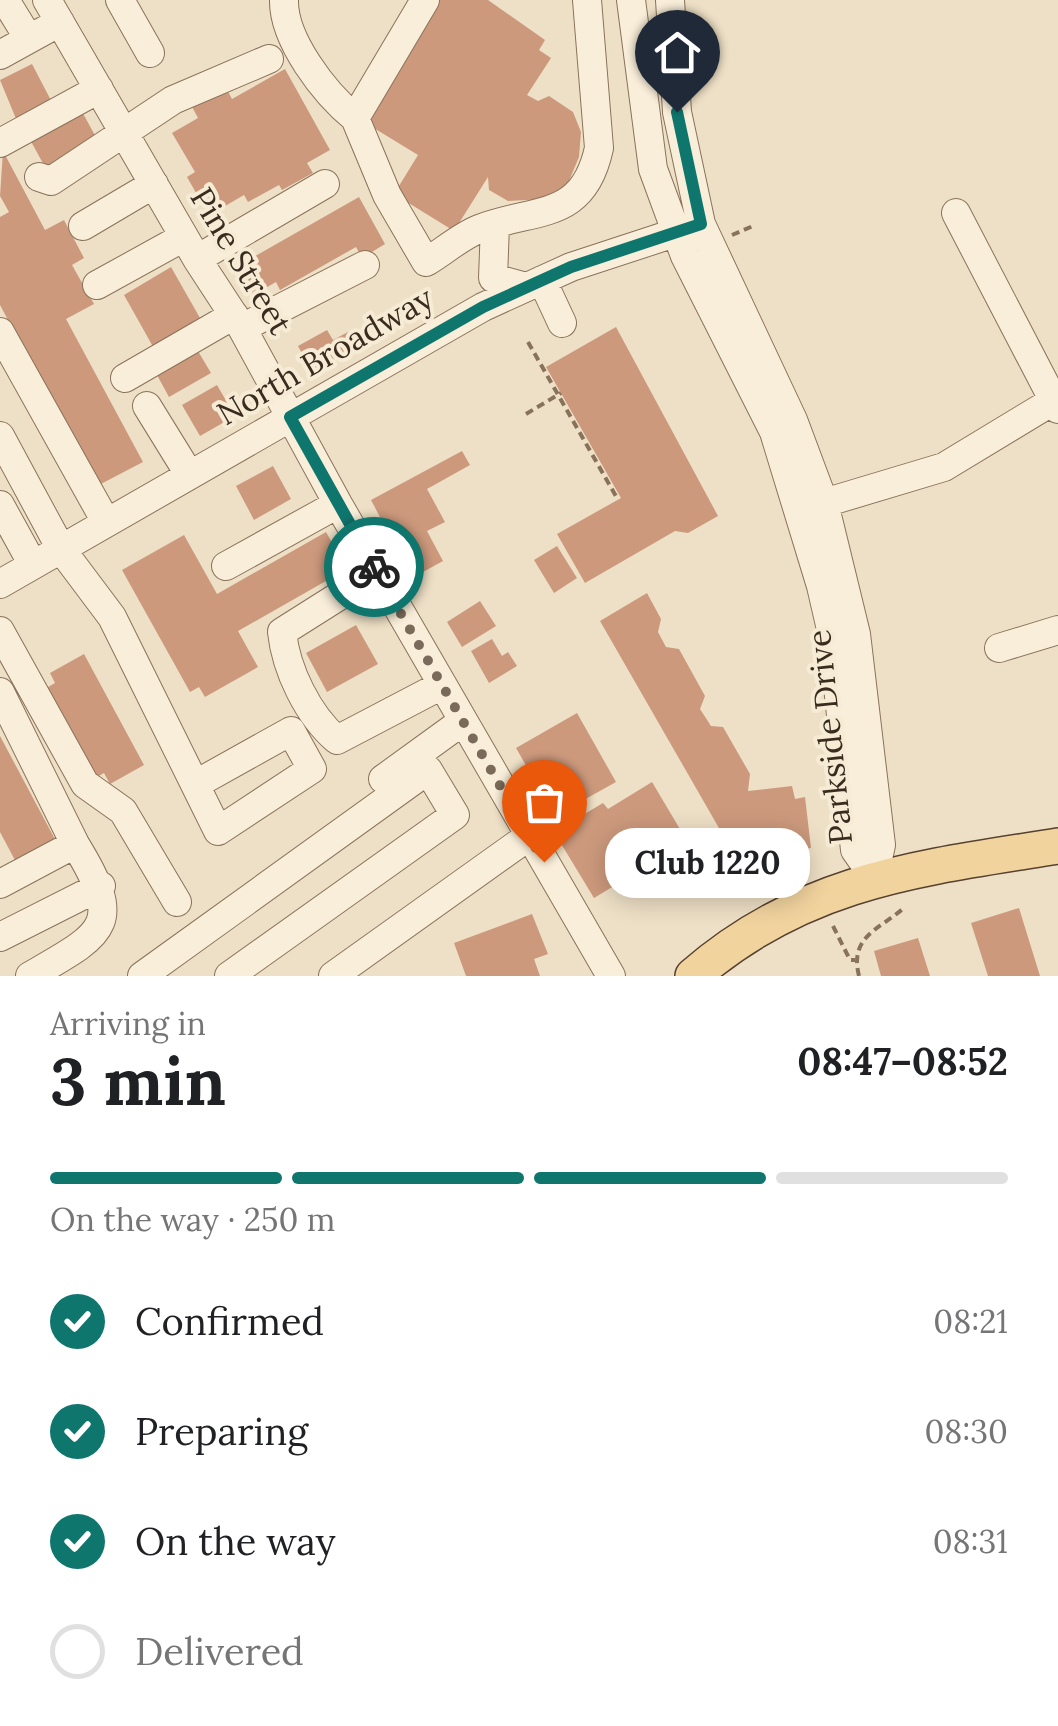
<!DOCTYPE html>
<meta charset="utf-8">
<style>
body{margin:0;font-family:Lora,serif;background:#f6f6f6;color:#202124;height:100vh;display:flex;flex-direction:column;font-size:38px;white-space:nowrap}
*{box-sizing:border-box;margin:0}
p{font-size:32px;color:#757577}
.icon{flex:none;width:55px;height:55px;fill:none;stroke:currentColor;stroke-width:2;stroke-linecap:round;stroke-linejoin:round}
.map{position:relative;height:976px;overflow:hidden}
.panel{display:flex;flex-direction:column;background:#fff;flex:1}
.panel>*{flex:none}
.pin{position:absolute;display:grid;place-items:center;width:85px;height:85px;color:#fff;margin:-102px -42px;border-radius:50% 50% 50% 0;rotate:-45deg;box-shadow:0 0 10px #0007}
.pin .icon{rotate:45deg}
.courier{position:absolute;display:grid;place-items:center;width:100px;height:100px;margin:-50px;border:8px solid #0f766e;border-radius:50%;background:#fff;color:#222;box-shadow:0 2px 12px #0007}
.bubble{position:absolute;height:70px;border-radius:30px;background:#fff;box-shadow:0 5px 25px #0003;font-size:32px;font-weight:700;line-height:70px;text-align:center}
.summary em{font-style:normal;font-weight:700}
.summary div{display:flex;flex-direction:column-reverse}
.summary{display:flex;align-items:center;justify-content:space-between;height:170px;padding:0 50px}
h1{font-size:65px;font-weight:700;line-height:75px}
.bar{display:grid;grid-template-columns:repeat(4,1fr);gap:15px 10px;align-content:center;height:120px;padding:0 50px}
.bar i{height:12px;border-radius:8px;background:#e0e0e0}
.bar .current{background:#0f766e}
.bar p{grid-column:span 4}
ol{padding:0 50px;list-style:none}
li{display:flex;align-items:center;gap:30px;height:110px}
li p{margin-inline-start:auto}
li .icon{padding:10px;border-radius:50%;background:#0f766e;color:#fff;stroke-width:4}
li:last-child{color:#757577}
li i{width:55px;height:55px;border:5px solid #e0e0e0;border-radius:50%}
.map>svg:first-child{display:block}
.building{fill:#cc997c}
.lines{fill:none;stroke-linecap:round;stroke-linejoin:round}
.minor-casing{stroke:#89725b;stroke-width:30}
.major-casing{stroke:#574030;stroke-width:38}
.path{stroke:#89725b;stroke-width:4;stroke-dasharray:8 5;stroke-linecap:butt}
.minor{stroke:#f9eed9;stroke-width:28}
.major{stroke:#f1d39e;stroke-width:35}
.path-bridge{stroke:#89725b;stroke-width:4;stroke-dasharray:8 5;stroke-linecap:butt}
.done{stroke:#796a59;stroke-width:10;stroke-dasharray:0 18}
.route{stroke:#0f766e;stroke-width:12}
.labels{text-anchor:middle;stroke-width:8;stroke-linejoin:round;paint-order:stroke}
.street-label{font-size:32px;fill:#3a2b1f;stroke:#f6ebd5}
</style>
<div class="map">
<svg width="1058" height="976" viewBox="0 0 1058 976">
<rect width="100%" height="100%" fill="#eee0c6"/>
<!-- building -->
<path class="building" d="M440 0H488L545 40 539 50 551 58 527 95 538 101 549 96 573 112 581 132 579 157 566 188 545 199 508 201 489 190 488 177 454 231 394 194 418 155 364 122Z
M32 64 55 108 19 126 0 80Z
M285 69 330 150 307 163 313 173 282 190 279 185 248 202 244 195 220 209 216 200 204 207 187 177 195 172 172 133 198 118 191 105 225 86 232 99Z
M80 108 97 139 45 167 28 136Z
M3 151 45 230 64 220 84 258 72 265 94 304 66 319 143 462 97 486 0 305V217L9 212 0 196Z
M359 197 385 244 362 258 356 247 280 290 276 282 252 296 236 267Z
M171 267 204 325 156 352 124 295Z
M616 327 718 516 688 533 675 531 585 583 557 534 621 498 546 367Z
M327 330 333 340 348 332 357 347 312 372 298 346Z
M198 351 211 373 169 397 157 375Z
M217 385 235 416 200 436 182 405Z
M462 451 470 465 427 489 445 522 427 531 443 561 412 578 371 500Z
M273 466 291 499 254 520 236 486Z
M326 532 347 569 238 631 258 667 205 697 199 687 190 692 122 570 184 535 217 594Z
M557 546 577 578 554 593 534 560Z
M647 593 661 619 658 632 666 647 679 649 705 696 700 709 711 726 723 727 750 774 748 791 792 786 795 799 805 797 811 848 765 855 764 843 731 849 600 621Z
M480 601 496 626 462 647 447 622Z
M356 625 378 664 327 692 306 653Z
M492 639 502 656 508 652 517 666 489 683 471 651Z
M84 654 144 765 110 784 104 773 92 780 43 690 55 683 50 673Z
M577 713 616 782 555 816 516 748Z
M0 736 57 843 17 864 0 832Z
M652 782 693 851 652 876 647 866 594 898 554 832 603 803 608 809Z
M1019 908 1040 976H988L971 923Z
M532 914 548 954 534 959 540 976H466L454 943Z
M918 938 930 976H881L874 951Z"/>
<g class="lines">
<defs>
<path id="minor" d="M5 0 29 39 60 22
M47 0 197 259 242 328 338 504 611 976
M120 0 150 53
M284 0C283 39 324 93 355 118
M425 0 355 118 387 195 426 262C443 252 461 236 479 229 536 207 583 222 599 148L587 0
M631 0 653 169 685 256 774 432 821 586 833 638 855 850 874 877
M670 0 677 112 701 224 793 420 824 503 856 634 881 845 874 877
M0 55 29 39
M0 143 99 89
M39 177 51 181 173 100 269 59
M956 213 1058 409
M495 225 493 278 526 287
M83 226 154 184
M197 259 325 184
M542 280 562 323
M97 285 184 237
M242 328 365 265
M0 332 106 522
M125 378 234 315
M147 406 189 474
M0 436 61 549 112 617 218 831 312 769 291 731 196 784
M824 503 944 467 1058 398
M0 505 33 565
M226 566 338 504
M377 572 282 632C286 670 308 715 337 740L442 685
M0 584 483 307 571 267 690 228
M0 631 85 784 123 811 177 902
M999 648 1058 630
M0 692 75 844 0 884
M383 779 463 721
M0 937 101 886
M30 976C105 933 125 925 75 844
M142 976 428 770 455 815 229 976
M333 976 529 836"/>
<path id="major" d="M693 976C803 880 920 868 1058 846"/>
</defs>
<!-- minor casing -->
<use href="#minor" class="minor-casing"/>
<!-- major casing -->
<use href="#major" class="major-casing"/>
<!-- path -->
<path class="path" d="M732 235 753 226
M528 342 617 498
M833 926 850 960H855
M859 976C849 936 879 930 905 907"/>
<!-- minor -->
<use href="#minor" class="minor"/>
<!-- major -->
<use href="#major" class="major"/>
<!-- path-bridge -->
<path class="path-bridge" d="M526 414 561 393"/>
</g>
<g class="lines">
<!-- done -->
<path class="done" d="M374 567 544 862"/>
<!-- route -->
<path class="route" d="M374 567 290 417 483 307 571 267 701 224 677 112"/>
</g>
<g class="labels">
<!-- street labels -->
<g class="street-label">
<text transform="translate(241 261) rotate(59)" y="11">Pine Street</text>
<text transform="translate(325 356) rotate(-30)" y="11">North Broadway</text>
<text transform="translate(830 737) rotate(-96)" y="11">Parkside Drive</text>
</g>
</g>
</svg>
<div class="pin" style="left:544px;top:862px;background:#ea580c"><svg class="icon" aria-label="bag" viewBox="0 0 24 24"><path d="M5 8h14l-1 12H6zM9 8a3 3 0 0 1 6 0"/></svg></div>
<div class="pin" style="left:677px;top:112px;background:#1f2937"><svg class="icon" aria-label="home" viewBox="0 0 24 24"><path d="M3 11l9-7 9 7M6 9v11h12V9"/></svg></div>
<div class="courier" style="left:374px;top:567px"><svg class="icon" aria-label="bike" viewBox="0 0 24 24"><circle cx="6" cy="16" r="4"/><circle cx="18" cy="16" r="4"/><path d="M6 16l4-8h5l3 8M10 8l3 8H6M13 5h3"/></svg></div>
<div class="bubble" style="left:605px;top:828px;width:205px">Club 1220</div>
</div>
<section class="panel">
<div class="summary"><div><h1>3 min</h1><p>Arriving in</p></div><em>08:47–08:52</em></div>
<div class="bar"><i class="current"></i><i class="current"></i><i class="current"></i><i></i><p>On the way · 250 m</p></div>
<ol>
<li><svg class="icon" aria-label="check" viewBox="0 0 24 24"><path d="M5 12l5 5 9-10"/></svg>Confirmed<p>08:21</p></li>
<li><svg class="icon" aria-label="check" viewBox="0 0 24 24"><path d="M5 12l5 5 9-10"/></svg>Preparing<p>08:30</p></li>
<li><svg class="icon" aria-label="check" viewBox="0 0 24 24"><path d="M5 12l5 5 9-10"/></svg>On the way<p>08:31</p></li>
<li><i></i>Delivered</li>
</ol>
</section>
